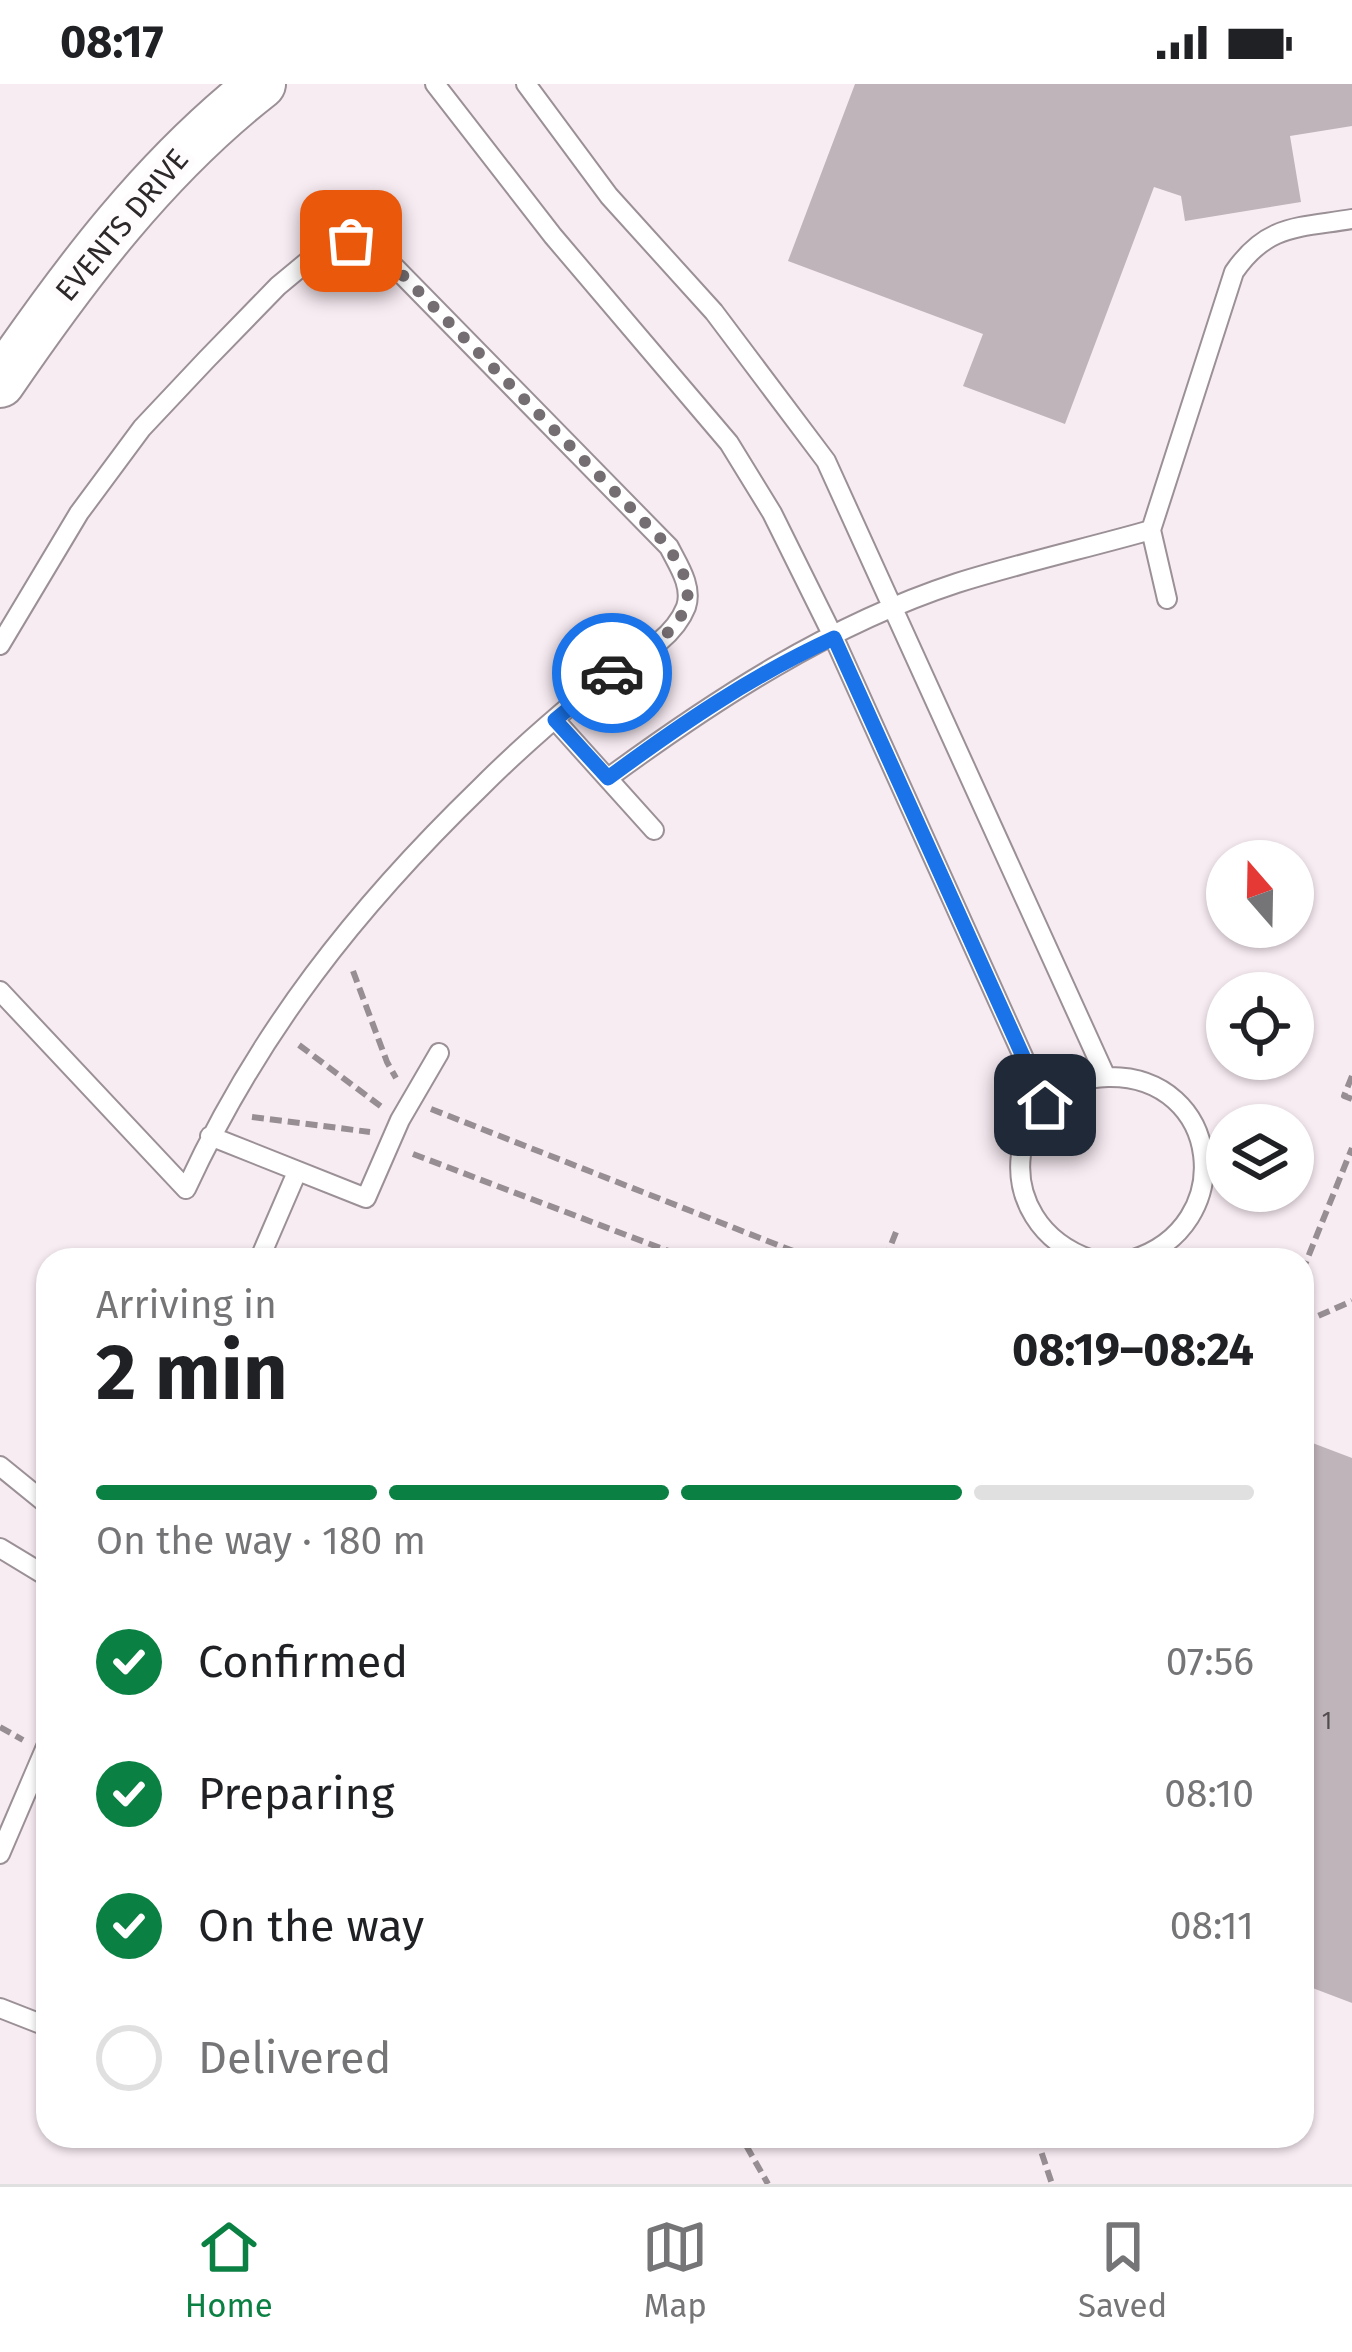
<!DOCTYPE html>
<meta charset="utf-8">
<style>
body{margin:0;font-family:"Fira Sans",sans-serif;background:#f2f2f2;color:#202124;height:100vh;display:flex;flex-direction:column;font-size:45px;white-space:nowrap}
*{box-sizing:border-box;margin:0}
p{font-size:39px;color:#757577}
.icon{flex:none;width:66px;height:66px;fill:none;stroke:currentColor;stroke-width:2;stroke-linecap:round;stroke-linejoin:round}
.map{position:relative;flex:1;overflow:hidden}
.side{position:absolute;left:36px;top:1164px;width:1278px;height:900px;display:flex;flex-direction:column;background:#fff;border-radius:36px;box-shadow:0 3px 9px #0004}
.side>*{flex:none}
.needle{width:78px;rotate:340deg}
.buttons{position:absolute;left:1206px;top:756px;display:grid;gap:24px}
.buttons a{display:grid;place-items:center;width:108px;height:108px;border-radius:50%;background:#fff;box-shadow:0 3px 9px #0004;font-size:60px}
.pin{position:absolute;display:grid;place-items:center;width:102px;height:102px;color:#fff;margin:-51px;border-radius:24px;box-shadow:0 6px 18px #0006}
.courier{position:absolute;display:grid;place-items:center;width:120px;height:120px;margin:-60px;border:9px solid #1a73e8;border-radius:50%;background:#fff;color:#222;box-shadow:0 3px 15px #0007}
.head em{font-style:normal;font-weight:700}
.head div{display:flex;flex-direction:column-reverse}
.head{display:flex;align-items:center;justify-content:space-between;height:204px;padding:0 60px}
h1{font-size:78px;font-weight:700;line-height:90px}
.bar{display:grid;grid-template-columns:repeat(4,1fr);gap:18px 12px;align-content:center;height:144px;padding:0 60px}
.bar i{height:15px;border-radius:9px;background:#e0e0e0}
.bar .on{background:#0b8043}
.bar p{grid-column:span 4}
ol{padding:0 60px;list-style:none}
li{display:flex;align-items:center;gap:36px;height:132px}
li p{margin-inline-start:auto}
li .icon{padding:12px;border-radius:50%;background:#0b8043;color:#fff;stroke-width:4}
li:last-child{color:#757577}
li i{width:66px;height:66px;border:6px solid #e0e0e0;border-radius:50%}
.status{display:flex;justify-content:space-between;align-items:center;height:84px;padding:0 60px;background:#fff;direction:ltr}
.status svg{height:33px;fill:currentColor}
.dock{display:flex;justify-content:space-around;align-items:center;height:168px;border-top:3px solid #e0e0e0;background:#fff;font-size:33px;color:#757577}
.dock a{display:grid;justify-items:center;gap:6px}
.dock .on{color:#0b8043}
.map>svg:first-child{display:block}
.building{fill:#c0b4bb}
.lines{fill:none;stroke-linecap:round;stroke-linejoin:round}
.service-casing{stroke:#9b9096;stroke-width:22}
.tertiary-casing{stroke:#9b9096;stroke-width:52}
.path{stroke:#968e92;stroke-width:6;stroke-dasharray:12 6;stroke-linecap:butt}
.service{stroke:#fff;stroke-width:18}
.tertiary{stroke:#fff;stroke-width:48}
.done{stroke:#746d71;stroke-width:12;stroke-dasharray:0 21.6}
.route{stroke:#1a73e8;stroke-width:15}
.labels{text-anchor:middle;stroke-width:12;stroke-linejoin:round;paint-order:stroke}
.number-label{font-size:24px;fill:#524c4f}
.street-label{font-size:30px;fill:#2d292b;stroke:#fffcfe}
</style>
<div class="status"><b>08:17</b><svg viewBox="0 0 49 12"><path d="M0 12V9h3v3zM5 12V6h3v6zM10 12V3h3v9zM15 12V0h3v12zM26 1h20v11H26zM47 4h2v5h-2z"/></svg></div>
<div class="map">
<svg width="1352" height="2100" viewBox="0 0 1352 2100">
<rect width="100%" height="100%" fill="#f8ecf3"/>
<!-- building -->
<path class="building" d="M855 0H1352V42L1290 52 1301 118 1185 137 1181 112 1154 103 1065 340 963 302 983 250 788 177Z
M1302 1355 1352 1374V1919L1302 1900Z"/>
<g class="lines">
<defs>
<path id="service" d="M435 0 553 152 729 359 772 429 834 554 1045 1021
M526 0 609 112 714 228 826 377 1106 993
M1151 446 1234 188C1267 140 1298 144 1352 135
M0 561 79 429 142 344 207 275 278 202 325 163 351 157 377 165 669 463C678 481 693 502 686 523 670 564 614 584 583 611 548 640 513 671 481 703 356 824 259 947 186 1105L0 907
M555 636 654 746
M608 694C716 615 829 541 957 499 1021 479 1087 464 1151 446L1167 515
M210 1052 366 1114 400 1036 439 969
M259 1176 297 1088
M1092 1176C983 1139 1006 995 1108 993 1222 991 1240 1143 1131 1176
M0 1382 48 1421
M0 1464 48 1493
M0 1770 48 1658
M0 1924 41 1940"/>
<path id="tertiary" d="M0 299C76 188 155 83 261 0"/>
</defs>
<!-- service casing -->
<use href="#service" class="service-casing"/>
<!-- tertiary casing -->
<use href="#tertiary" class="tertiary-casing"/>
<!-- path -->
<path class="path" d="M353 887 387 978 396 994
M299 961 383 1024
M1352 992 1344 1012 1352 1015
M431 1025 816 1176
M252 1033 370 1048
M413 1070 692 1176
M885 1176 896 1148
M1302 1188 1352 1064
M1302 1239 1352 1217
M0 1643 23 1656
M731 2052 747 2063 768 2100
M1036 2052 1052 2100"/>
<!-- service -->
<use href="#service" class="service"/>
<!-- tertiary -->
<use href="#tertiary" class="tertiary"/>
</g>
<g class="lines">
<!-- done -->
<path class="done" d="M351 157 377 165 669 463C674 474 683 486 686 498 698 540 640 570 612 589"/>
<!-- route -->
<path class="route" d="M612 589 555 636 608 694C680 641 751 592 834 554L1045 1021"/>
</g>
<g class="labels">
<!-- number labels -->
<g class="number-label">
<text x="1327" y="1645">1</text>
</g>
<!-- street labels -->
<g class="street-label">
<text transform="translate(122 141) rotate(-50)" y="10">EVENTS DRIVE</text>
</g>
</g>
</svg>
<div class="buttons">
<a><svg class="needle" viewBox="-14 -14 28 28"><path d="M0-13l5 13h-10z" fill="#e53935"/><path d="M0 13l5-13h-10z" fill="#757577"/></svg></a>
<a><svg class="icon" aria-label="locate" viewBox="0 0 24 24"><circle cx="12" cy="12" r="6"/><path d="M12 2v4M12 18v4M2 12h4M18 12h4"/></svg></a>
<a><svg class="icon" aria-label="layers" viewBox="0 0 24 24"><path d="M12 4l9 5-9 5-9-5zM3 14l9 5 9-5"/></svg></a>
</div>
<div class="pin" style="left:351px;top:157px;background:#ea580c"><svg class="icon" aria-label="bag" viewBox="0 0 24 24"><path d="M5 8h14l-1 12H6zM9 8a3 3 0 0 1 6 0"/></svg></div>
<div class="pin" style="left:1045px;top:1021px;background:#1f2937"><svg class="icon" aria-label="home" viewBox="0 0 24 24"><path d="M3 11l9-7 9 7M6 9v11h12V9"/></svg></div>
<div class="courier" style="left:612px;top:589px"><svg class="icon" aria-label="car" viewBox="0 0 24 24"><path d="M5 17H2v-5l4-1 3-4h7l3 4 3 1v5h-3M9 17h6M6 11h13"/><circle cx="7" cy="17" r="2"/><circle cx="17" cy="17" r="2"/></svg></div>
<section class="side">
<div class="head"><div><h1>2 min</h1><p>Arriving in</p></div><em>08:19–08:24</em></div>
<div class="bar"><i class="on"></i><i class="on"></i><i class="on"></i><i></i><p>On the way · 180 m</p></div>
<ol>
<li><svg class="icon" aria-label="check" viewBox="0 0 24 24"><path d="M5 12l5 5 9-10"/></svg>Confirmed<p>07:56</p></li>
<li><svg class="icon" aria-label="check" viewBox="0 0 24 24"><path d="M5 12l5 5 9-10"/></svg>Preparing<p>08:10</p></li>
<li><svg class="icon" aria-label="check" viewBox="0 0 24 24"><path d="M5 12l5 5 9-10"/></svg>On the way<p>08:11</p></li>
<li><i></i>Delivered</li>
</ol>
</section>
</div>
<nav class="dock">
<a class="on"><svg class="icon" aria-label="home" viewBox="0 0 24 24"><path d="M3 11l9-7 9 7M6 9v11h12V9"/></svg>Home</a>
<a><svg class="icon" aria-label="map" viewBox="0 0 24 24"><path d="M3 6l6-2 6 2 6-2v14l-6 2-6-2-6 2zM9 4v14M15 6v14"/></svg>Map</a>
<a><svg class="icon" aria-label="saved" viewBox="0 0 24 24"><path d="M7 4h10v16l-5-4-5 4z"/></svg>Saved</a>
</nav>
